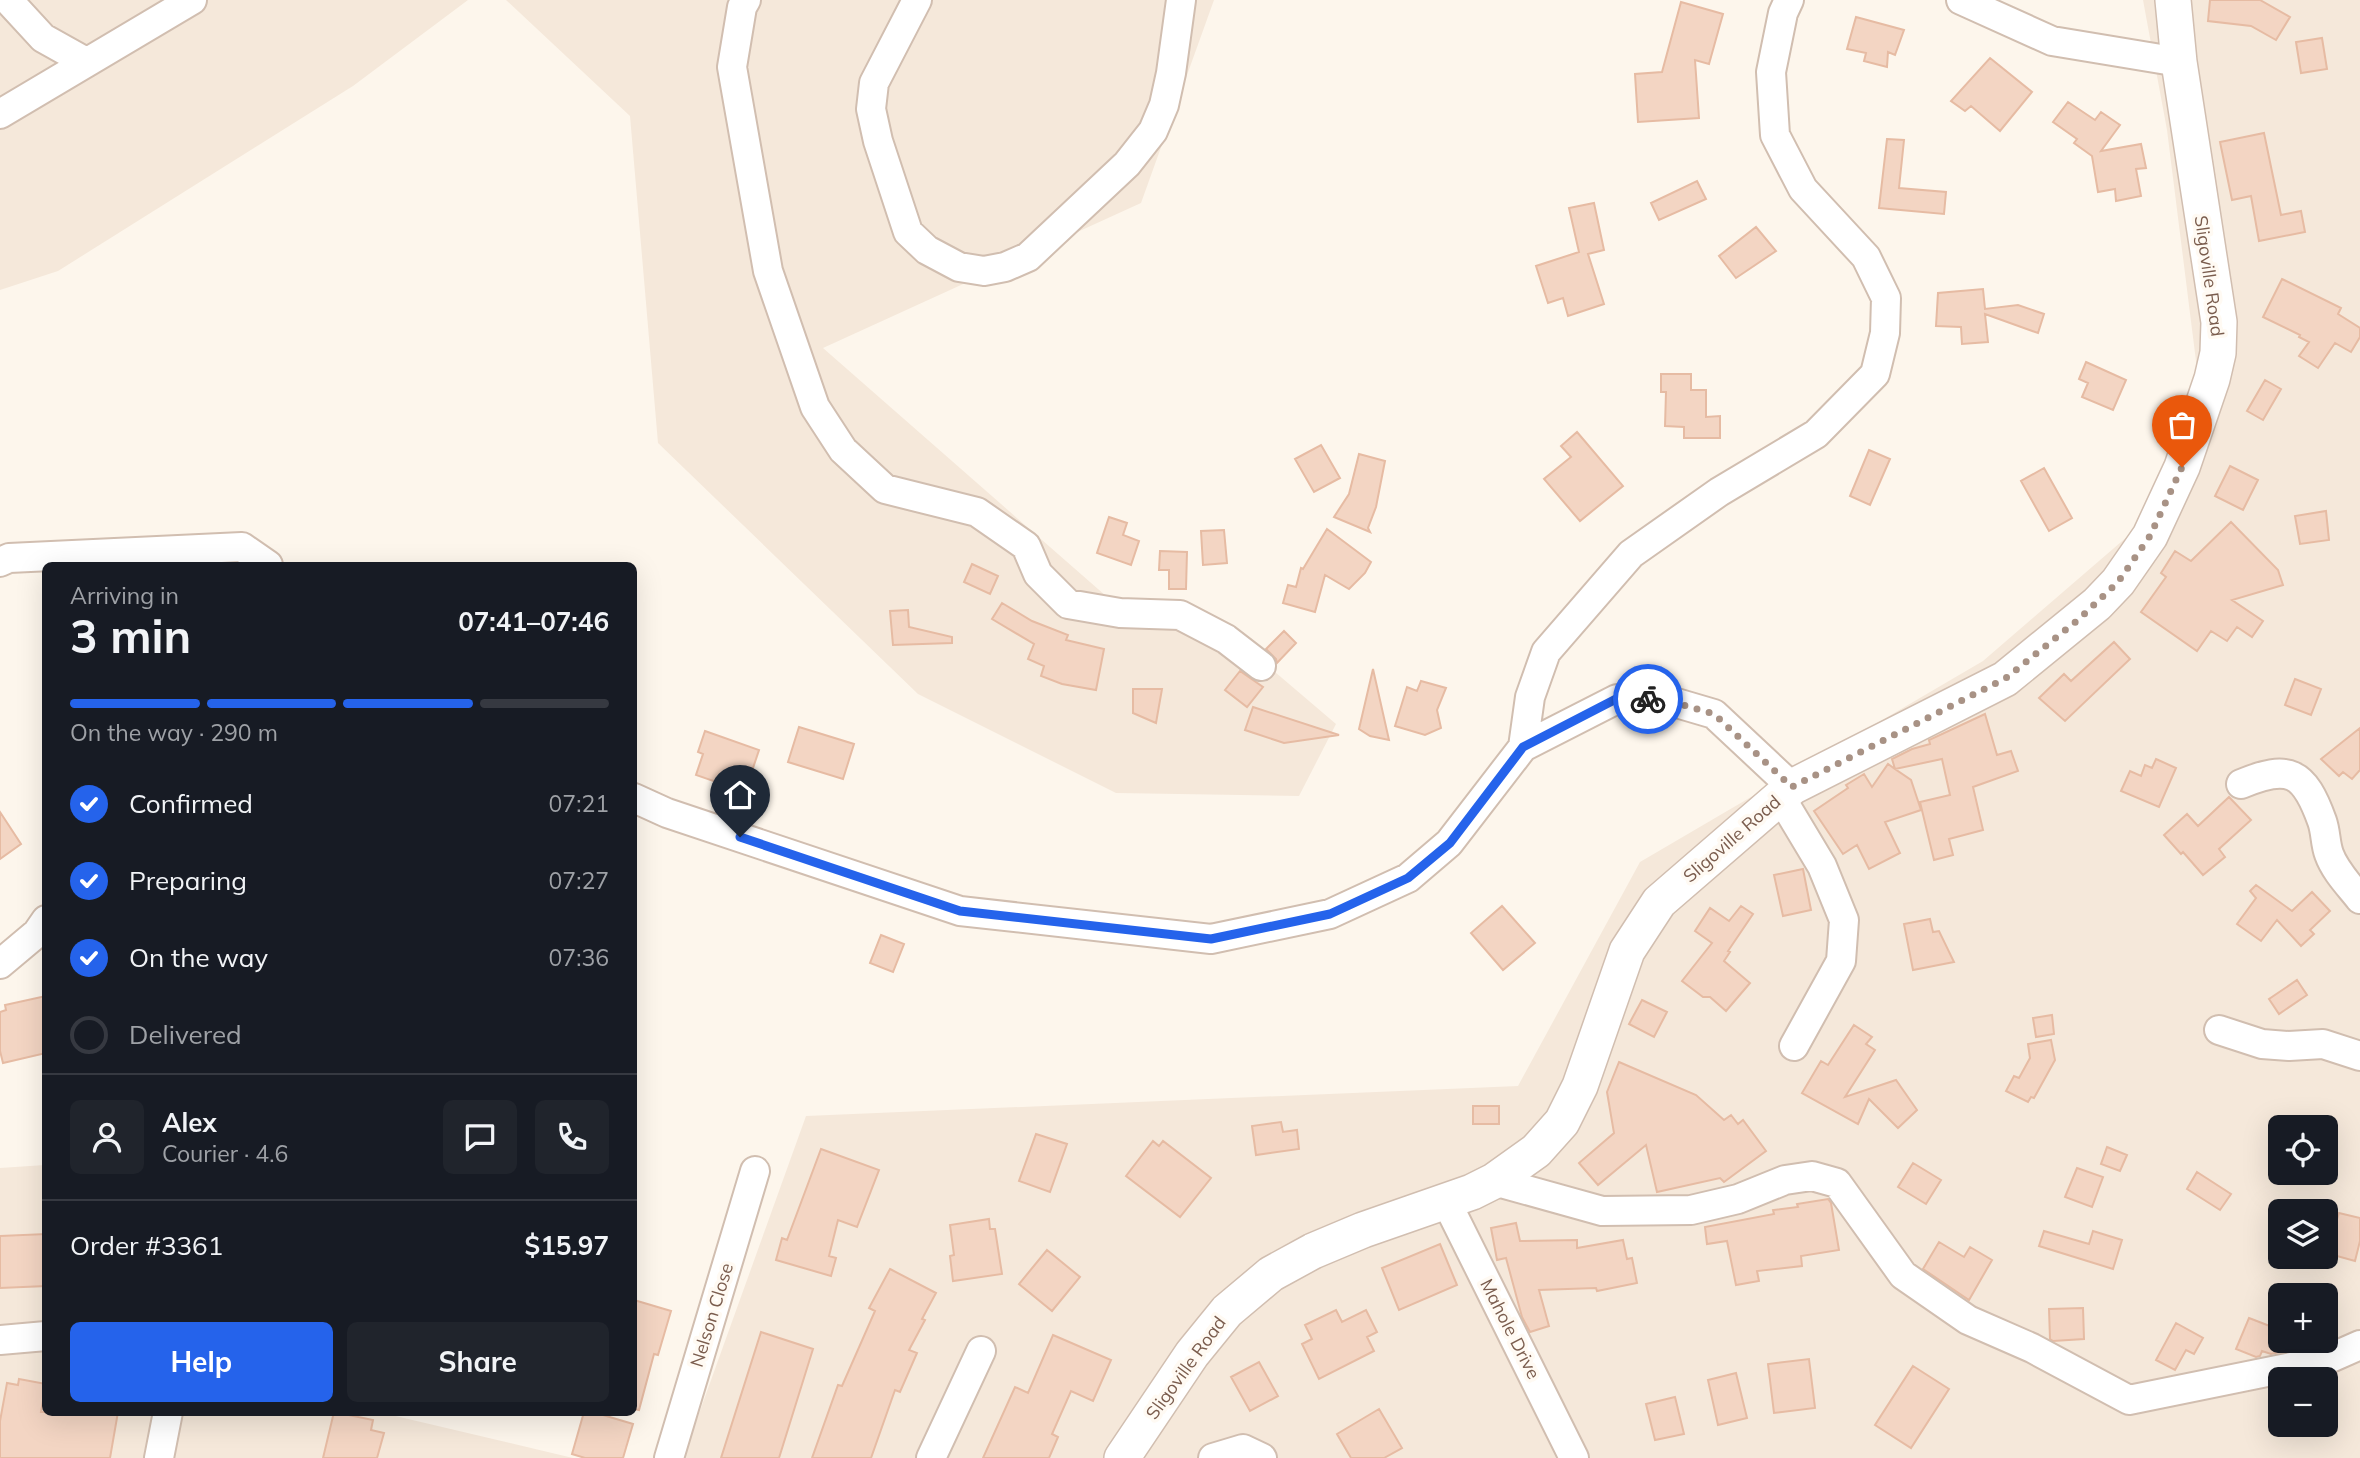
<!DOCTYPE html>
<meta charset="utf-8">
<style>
body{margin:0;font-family:Mulish,sans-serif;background:#20242c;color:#f1f3f6;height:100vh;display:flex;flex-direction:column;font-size:26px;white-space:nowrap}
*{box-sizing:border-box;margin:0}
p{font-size:23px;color:#9ea1a6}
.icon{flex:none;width:38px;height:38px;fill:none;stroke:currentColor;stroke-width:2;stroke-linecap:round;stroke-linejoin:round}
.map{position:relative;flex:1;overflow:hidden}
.sheet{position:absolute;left:42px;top:562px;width:595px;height:854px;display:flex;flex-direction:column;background:#171b24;border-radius:10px;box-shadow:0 7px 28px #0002}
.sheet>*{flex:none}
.tools{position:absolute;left:2268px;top:1115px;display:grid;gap:14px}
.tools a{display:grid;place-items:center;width:70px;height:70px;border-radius:10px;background:#171b24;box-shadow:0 7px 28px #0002;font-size:35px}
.pin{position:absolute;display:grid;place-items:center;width:60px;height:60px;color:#fff;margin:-72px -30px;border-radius:50% 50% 50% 0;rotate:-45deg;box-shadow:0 0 7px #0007}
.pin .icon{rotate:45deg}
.courier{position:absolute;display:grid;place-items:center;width:70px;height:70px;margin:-35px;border:5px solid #2563eb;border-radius:50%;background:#fff;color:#222;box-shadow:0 2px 9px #0007}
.headline em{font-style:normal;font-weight:700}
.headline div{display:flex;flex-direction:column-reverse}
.headline{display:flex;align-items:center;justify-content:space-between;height:119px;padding:0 28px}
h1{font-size:46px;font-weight:700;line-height:52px}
.bar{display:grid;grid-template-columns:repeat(4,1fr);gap:10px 7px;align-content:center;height:84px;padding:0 28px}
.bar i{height:9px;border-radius:5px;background:#363941}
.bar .current{background:#2563eb}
.bar p{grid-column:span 4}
.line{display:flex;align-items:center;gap:18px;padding:0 28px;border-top:2px solid #363941}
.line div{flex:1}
.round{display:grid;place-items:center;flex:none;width:74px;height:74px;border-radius:10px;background:#20242c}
ol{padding:0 28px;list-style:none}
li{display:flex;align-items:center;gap:21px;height:77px}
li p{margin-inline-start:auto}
li .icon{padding:7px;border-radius:50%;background:#2563eb;color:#fff;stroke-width:4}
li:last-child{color:#9ea1a6}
li i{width:38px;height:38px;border:4px solid #363941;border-radius:50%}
.cta{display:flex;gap:14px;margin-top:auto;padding:14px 28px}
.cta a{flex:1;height:80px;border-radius:10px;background:#2563eb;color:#fff;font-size:28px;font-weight:700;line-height:80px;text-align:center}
.cta a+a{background:#20242c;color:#f1f3f6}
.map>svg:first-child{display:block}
.residential{fill:#f5e8da;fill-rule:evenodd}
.building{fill:#f3d5c3;stroke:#e6bba3;stroke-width:2}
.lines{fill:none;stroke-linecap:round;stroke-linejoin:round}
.minor-casing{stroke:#d1beb0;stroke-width:32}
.tertiary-casing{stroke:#d1beb0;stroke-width:38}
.minor{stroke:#fff;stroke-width:28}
.tertiary{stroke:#fff;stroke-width:35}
.done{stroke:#a89285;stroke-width:7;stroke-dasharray:0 12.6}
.route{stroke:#2563eb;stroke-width:9}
.labels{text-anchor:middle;stroke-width:7;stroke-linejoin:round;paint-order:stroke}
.street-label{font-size:18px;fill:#7a5c4d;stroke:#fffaf3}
</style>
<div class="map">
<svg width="2360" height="1458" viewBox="0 0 2360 1458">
<rect width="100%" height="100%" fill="#fdf6ec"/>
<!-- residential -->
<path class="residential" d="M0 0H468L353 86 58 271 0 290Z
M506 0H1214L1141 203 823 348 1106 596 1208 615 1336 724 1299 796 1116 793 918 694 658 443 630 116Z
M2143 0H2360V1458H683L806 1116 1518 1086 1640 862 1983 661 2150 517 2197 369 2167 130ZM2280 1127H2326V1172H2280ZM2280 1211H2326V1256H2280ZM2280 1295H2326V1340H2280ZM2280 1379H2326V1424H2280Z
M45 1165 46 1412H386L387 1414 573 1458H0V1168Z"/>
<!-- building -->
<path class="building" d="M2210 0H2260L2290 17 2276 40 2251 26 2208 21Z
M1681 2 1723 14 1709 64 1695 60 1699 118 1638 122 1635 74 1662 72Z
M1856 17 1904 30 1895 55 1888 52 1887 67 1864 61 1866 53 1847 49Z
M2322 38 2327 69 2301 73 2296 42Z
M1990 58 2032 92 2000 131 1971 106 1965 111 1951 101Z
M2068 102 2095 120 2101 112 2120 125 2101 151 2141 144 2146 168 2136 169 2141 196 2116 201 2115 189 2098 192 2092 156 2074 143 2077 139 2053 122Z
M2264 133 2281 215 2301 211 2305 232 2259 241 2251 196 2232 200 2220 142Z
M1887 139 1904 140 1899 188 1946 192 1944 214 1879 208Z
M1697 181 1706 199 1659 220 1651 203Z
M1594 203 1604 250 1588 254 1604 304 1568 316 1563 298 1548 303 1536 266 1579 252 1569 208Z
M1756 227 1776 251 1736 278 1719 256Z
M2282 279 2341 308 2338 314 2360 328V337L2351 352 2335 343 2318 368 2299 356 2309 342 2299 337 2300 335 2263 317Z
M1983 289 1985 309 2018 305 2044 314 2038 333 1985 314 1988 342 1962 344 1961 327 1936 326 1938 293Z
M2086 362 2126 380 2113 410 2082 397 2088 383 2079 379Z
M1661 374H1691V390H1706V417L1720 416V438H1684V427L1665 426 1666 392H1661Z
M2265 380 2281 389 2263 420 2247 411Z
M1577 432 1623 486 1580 521 1544 479 1571 457 1561 446Z
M1321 445 1340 478 1314 492 1295 459Z
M1869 450 1890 459 1870 505 1850 496Z
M1359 454 1385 461 1376 507 1368 528 1370 532 1334 517 1349 494Z
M2230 466 2258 480 2243 510 2215 496Z
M2044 468 2072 518 2049 531 2021 481Z
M2326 511 2329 540 2300 544 2295 516Z
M1109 517 1127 523 1123 535 1139 541 1131 565 1097 553Z
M2231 522 2278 570 2283 585 2232 600 2263 621 2252 637 2237 627 2227 641 2211 631 2197 651 2141 612 2166 577 2161 573 2175 551 2191 561Z
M1327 529 1371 562 1365 573 1349 589 1325 575 1315 612 1283 603 1288 585 1296 587 1301 568 1303 569Z
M1224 530 1227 563 1203 565 1201 531Z
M1160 551 1187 552 1186 589H1169V570H1159Z
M972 564 998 576 990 594 964 582Z
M1002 603 1032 621 1068 635 1066 640 1104 649 1096 690 1062 684 1041 676 1044 666 1028 659 1034 644 992 619Z
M908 610 909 627 952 637V643L893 645 890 611Z
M1284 631 1296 643 1277 663 1276 659 1266 649Z
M2114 642 2130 659 2065 721 2039 698 2064 674 2071 681Z
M1373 669 1389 740 1370 736 1359 729Z
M1240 671 1263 687 1247 707 1225 690Z
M2295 679 2321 689 2311 715 2285 705Z
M1421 681 1446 688 1437 710 1441 728 1425 735 1395 726 1407 687 1417 691Z
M1133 689H1162L1156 723 1133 713Z
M1253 707 1339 735 1284 743 1245 730Z
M1985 714 1997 755 2011 751 2018 771 1973 787 1983 830 1949 839 1953 855 1934 860 1920 802 1950 795 1942 759 1895 769 1911 780 1921 810 1885 822 1900 853 1869 869 1857 845 1843 854 1814 811 1848 788 1846 785 1864 774 1872 787 1888 764 1895 769 1892 759 1912 749 1930 744 1929 740Z
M799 727 854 744 843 779 788 762Z
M2360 728V770L2352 779 2343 772 2339 776 2321 759Z
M705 731 759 750 745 792 696 775 703 754 698 752Z
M2156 759 2176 768 2159 807 2121 791 2130 771 2141 776 2145 765 2152 768Z
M2229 797 2251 820 2219 849 2225 857 2203 875 2183 852 2181 854 2164 835 2187 814 2198 826Z
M0 812 21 844 0 859Z
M1803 869 1811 910 1783 916 1774 875Z
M2256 885 2292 911 2312 892 2330 911 2310 930 2314 934 2301 946 2277 920 2261 941 2237 924 2256 898 2250 891Z
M1502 906 1535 943 1503 970 1471 933Z
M1741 906 1753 914 1728 951 1730 952 1724 961 1750 983 1726 1011 1710 997H1703L1682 981 1712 943 1695 931 1710 908 1729 921Z
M1930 919 1933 932 1939 931 1954 962 1913 970 1904 924Z
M881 935 904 944 893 972 870 963Z
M2297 980 2307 995 2279 1014 2269 999Z
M46 996V1053L3 1063 0 1051V1012L6 1010 5 1005Z
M1642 1000 1667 1012 1654 1037 1629 1024Z
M2052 1015 2054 1034 2036 1037 2033 1018Z
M1854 1025 1872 1037 1866 1044 1875 1050 1845 1097 1896 1080 1917 1110 1898 1128 1869 1099 1858 1124 1802 1093 1821 1061 1828 1065Z
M2051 1040 2055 1060 2034 1098 2031 1097 2028 1102 2006 1091 2014 1076 2019 1078 2030 1058 2028 1044Z
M1619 1062 1696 1095 1724 1120 1731 1115 1738 1124 1743 1120 1766 1151 1724 1182 1720 1178 1657 1192 1646 1145 1598 1185 1579 1163 1614 1133 1607 1092Z
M1473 1106H1499V1124H1473Z
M1281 1122 1283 1132 1297 1130 1299 1149 1256 1155 1252 1126Z
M1036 1134 1067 1144 1050 1192 1019 1181Z
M1153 1141 1159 1146 1163 1141 1211 1178 1180 1217 1126 1176Z
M2107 1147 2127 1155 2120 1171 2101 1164Z
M821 1149 879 1170 857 1227 838 1220 829 1256 836 1258 831 1276 776 1260 782 1238 787 1240Z
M1913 1163 1941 1180 1926 1204 1898 1187Z
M2077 1168 2103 1177 2092 1207 2065 1197Z
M2197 1172 2231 1194 2220 1210 2187 1189Z
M1828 1199 1831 1203 1839 1250 1801 1256 1802 1266 1757 1271 1759 1281 1736 1285 1727 1241 1707 1244 1705 1227 1774 1214 1773 1210 1798 1207 1797 1204Z
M2339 1213 2360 1218V1241L2355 1261 2326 1253V1216L2337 1219Z
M989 1219 990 1229H995L1002 1274 953 1281 950 1256 954 1255 950 1225Z
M1516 1223 1520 1241 1577 1240V1248L1623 1240 1627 1259 1632 1258 1637 1283 1597 1291 1596 1288 1539 1290 1549 1326 1530 1332 1522 1317 1506 1258 1497 1260 1491 1228Z
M2044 1231 2089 1244 2093 1231 2122 1240 2113 1269 2039 1246Z
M46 1234V1286L0 1288V1236Z
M1939 1242 1964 1257 1970 1247 1992 1260 1969 1300 1923 1269Z
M1440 1244 1457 1285 1399 1310 1382 1268Z
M1047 1250 1080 1277 1052 1311 1019 1284Z
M890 1269 936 1293 922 1319 925 1320 909 1350 917 1353 900 1392 895 1390 871 1458H812L838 1385 842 1386 875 1311 869 1308Z
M634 1300 671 1311 658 1355 654 1354 639 1410 634 1409Z
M2083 1308 2084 1339 2053 1341 2050 1339 2049 1309Z
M1336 1310 1342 1322 1366 1310 1377 1332 1367 1337 1374 1351 1319 1379 1302 1344 1312 1339 1305 1325Z
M2249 1318 2280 1330V1352L2271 1354 2262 1351 2260 1356 2256 1357 2236 1349Z
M2176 1323 2203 1338 2194 1354 2186 1350 2175 1370 2156 1360Z
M761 1332 813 1349 779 1458H721Z
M1053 1335 1111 1360 1093 1401 1071 1391 1052 1434 1058 1437 1049 1458H983L1015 1387 1028 1393Z
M1809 1359 1815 1408 1774 1413 1768 1364Z
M1259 1362 1278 1396 1250 1411 1231 1377Z
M1913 1366 1949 1389 1911 1448 1875 1425Z
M1736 1373 1747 1418 1718 1425 1708 1380Z
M19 1379 46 1384 41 1412H118L110 1458H0V1421L7 1383 18 1385Z
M1675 1397 1684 1434 1655 1440 1646 1404Z
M1379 1409 1402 1448 1384 1458H1351L1337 1434Z
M334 1412 373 1420 371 1430 384 1433 377 1458H323Z
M584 1412H593L633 1424 623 1458H585L572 1454Z"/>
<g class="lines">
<defs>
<path id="minor" d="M8 0 43 38 86 62
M746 0 742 7 732 67 768 271 815 407 843 450 885 489 977 512 1026 546 1038 574 1068 604 1120 613 1180 615 1226 639 1261 666
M917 0 874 83 871 109 878 141 908 232 927 250 959 267 984 271 1005 267 1028 257 1127 164 1153 131 1164 105 1171 73 1181 0
M1961 0 2052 41 2179 62
M0 114 192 0
M0 562 9 558 242 547 268 565
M1523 747 1530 697 1546 652 1631 554 1719 492 1816 434 1875 374 1885 333 1886 298 1866 257 1803 189 1775 135 1771 72 1783 13 1789 0
M2241 784C2289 764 2304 771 2322 821 2326 832 2325 843 2329 854 2335 871 2349 885 2360 899
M1780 796 1822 866 1844 920 1841 961 1794 1046
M634 798 667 813 960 911 1211 939 1330 914 1408 878 1449 843 1523 747 1617 699H1663L1714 714 1792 787
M0 964 37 933 46 920
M2219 1030 2262 1044 2289 1046 2323 1044 2360 1056
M1494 1181 1602 1211 1691 1210 1738 1199 1785 1180 1812 1176 1837 1183 1903 1275 1968 1320 2032 1348 2129 1400 2326 1360 2360 1345
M1446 1201 1574 1458
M0 1340 46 1336
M159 1458 168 1412
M669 1458 755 1171
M931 1458 981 1351
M1213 1458 1243 1449 1262 1458"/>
<path id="tertiary" d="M1122 1458 1192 1354 1227 1311 1271 1274 1313 1251 1363 1230 1472 1192 1494 1181 1536 1151 1562 1122 1580 1086 1627 951 1659 902 1792 787 2005 679 2097 604 2118 582 2150 536 2182 467 2212 379 2218 353 2219 322 2179 62 2173 0"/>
</defs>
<!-- minor casing -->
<use href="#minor" class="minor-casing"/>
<!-- tertiary casing -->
<use href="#tertiary" class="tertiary-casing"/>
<!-- minor -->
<use href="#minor" class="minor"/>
<!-- tertiary -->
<use href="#tertiary" class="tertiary"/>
</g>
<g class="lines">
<!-- done -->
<path class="done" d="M1648 699H1662L1714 714 1792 787 2006 678 2079 619 2118 582 2150 536 2182 467"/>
<!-- route -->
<path class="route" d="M740 837 960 911 1211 939 1330 914 1408 878 1450 843 1523 747 1616 699H1648"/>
</g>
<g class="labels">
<!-- street labels -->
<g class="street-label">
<text transform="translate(2209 276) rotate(82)" y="6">Sligoville Road</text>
<text transform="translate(1732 839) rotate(-41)" y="6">Sligoville Road</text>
<text transform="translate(712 1315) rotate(-73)" y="6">Nelson Close</text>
<text transform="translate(1510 1329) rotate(63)" y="6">Mahole Drive</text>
<text transform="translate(1186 1368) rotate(-54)" y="6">Sligoville Road</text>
</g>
</g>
</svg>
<div class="tools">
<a><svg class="icon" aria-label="locate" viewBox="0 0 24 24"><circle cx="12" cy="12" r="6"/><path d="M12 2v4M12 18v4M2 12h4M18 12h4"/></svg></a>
<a><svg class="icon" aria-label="layers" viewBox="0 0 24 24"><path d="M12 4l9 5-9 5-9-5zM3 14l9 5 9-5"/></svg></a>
<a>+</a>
<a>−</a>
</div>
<div class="pin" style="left:2182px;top:467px;background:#ea580c"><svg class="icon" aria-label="bag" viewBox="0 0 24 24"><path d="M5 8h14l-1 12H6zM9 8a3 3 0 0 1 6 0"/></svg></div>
<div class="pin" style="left:740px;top:837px;background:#1f2937"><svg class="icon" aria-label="home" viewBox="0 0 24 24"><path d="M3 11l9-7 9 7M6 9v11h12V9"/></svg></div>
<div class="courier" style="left:1648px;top:699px"><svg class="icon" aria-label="bike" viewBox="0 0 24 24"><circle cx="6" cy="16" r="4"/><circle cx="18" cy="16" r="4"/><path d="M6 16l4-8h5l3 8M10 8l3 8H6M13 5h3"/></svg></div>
<section class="sheet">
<div class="headline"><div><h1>3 min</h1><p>Arriving in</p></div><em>07:41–07:46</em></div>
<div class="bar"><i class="current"></i><i class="current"></i><i class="current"></i><i></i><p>On the way · 290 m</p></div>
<ol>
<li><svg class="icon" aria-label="check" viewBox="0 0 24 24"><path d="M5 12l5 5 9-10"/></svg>Confirmed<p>07:21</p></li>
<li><svg class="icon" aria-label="check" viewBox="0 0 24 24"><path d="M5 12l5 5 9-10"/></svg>Preparing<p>07:27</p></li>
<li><svg class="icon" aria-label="check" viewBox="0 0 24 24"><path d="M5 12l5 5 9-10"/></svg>On the way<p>07:36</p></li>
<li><i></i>Delivered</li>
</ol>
<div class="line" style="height:126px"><a class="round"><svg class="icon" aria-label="person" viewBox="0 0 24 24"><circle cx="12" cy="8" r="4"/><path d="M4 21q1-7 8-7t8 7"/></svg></a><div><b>Alex</b><p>Courier · 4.6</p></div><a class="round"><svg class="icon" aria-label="chat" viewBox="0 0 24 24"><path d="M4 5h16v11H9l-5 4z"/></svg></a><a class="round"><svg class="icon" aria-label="phone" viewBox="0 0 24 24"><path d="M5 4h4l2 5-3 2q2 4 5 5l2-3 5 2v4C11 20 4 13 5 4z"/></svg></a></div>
<div class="line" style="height:91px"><div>Order #3361</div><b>$15.97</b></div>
<div class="cta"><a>Help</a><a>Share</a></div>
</section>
</div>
